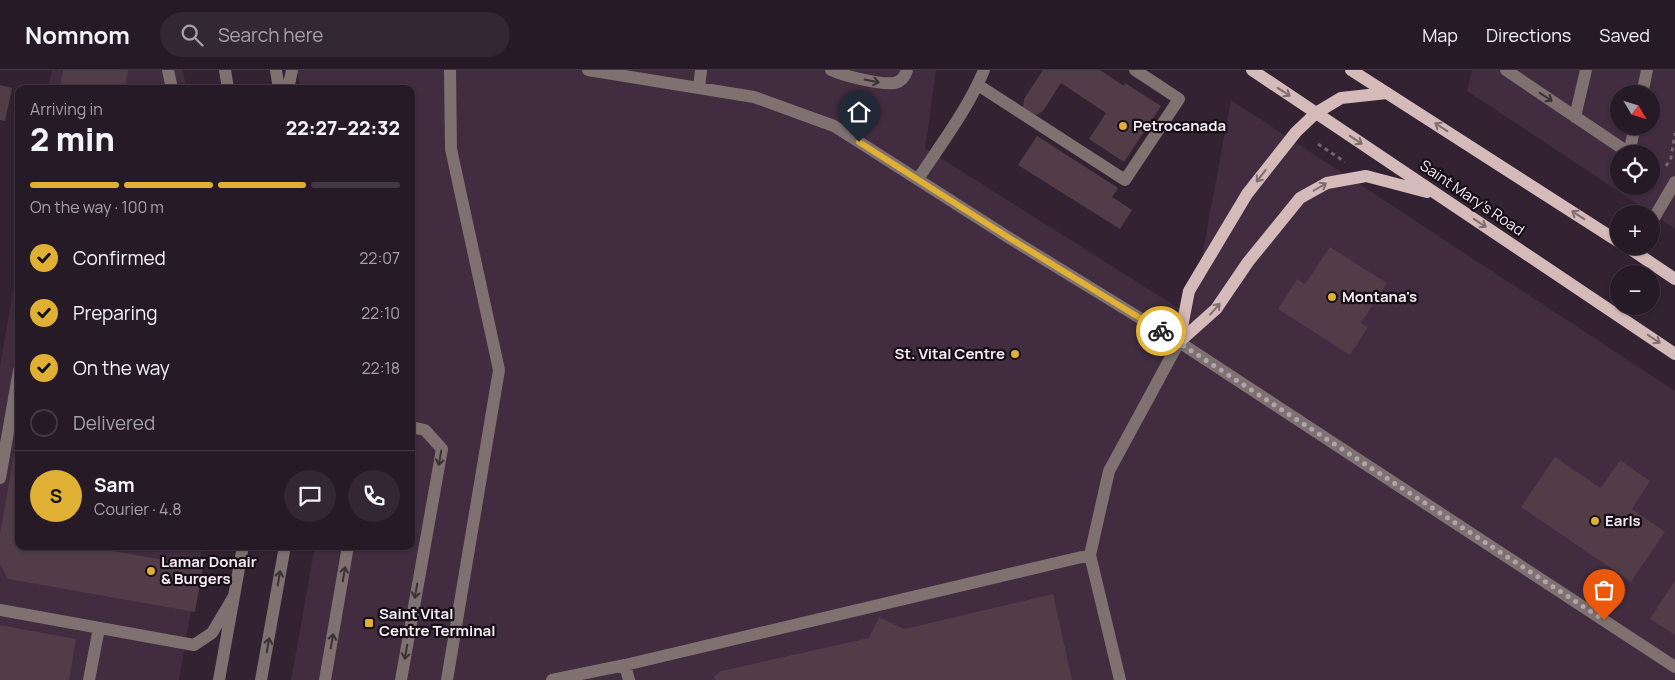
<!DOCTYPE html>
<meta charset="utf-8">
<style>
body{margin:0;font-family:Manrope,sans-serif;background:#322732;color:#f1f3f6;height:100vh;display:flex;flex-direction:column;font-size:19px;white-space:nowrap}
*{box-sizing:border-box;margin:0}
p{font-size:16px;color:#a4a1a7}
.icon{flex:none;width:28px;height:28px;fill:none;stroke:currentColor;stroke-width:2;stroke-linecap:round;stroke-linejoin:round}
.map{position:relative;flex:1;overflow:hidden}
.details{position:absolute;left:15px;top:15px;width:400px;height:465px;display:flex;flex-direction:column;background:#261a26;border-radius:10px;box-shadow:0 1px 4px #0004,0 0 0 1px #423843}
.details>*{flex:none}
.needle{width:32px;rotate:128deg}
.buttons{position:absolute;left:1610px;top:15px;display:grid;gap:10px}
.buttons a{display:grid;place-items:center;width:50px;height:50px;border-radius:50%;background:#261a26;box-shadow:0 1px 4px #0004,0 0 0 1px #423843;font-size:25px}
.pin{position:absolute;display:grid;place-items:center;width:42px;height:42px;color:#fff;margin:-51px -21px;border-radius:50% 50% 50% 0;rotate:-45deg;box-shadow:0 0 5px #0007}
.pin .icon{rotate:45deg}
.courier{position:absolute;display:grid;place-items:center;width:50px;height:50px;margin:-25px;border:4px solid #e0b034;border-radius:50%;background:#fff;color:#222;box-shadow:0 1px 6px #0007}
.overview em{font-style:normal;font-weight:800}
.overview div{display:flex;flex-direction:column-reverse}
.overview{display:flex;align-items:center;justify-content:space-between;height:85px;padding:0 15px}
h1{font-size:32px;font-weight:800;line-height:38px}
.bar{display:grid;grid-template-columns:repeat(4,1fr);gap:8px 5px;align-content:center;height:60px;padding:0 15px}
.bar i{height:6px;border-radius:4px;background:#423843}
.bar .on{background:#e0b034}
.bar p{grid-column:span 4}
.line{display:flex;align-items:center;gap:12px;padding:0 15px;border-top:1px solid #423843}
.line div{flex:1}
.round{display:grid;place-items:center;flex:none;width:52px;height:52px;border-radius:26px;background:#322732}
ol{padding:0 15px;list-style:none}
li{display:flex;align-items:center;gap:15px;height:55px}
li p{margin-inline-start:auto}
li .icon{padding:5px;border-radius:50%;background:#e0b034;color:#111;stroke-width:4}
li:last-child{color:#a4a1a7}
li i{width:28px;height:28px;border:2px solid #423843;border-radius:50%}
header{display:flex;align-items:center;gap:30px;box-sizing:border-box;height:70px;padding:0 25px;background:#261a26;border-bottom:1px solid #423843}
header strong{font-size:24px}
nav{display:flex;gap:28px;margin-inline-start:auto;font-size:18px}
.search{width:350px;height:45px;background:#322732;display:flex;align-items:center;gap:12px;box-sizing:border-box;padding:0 18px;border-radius:28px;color:#a4a1a7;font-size:19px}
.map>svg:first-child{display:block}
.built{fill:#412c40;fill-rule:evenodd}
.building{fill:#513c48}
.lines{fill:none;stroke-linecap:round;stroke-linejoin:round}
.path{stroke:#736572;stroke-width:3;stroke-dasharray:4 4;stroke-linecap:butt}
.minor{stroke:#7e7170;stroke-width:12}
.major{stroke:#d4bab8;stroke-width:12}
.oneway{stroke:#3a3136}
.oneway2{stroke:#7e6d6f}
.done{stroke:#b1a4b0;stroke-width:5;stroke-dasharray:0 9}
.route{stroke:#e0b034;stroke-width:6}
.poi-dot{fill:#e0b034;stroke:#160f16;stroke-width:2}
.labels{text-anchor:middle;stroke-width:4.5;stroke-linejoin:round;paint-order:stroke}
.poi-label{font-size:15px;font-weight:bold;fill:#f5eaf4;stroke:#160f16;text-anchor:start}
.street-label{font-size:15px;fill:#f5eaf4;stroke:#160f16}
</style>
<header>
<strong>Nomnom</strong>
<div class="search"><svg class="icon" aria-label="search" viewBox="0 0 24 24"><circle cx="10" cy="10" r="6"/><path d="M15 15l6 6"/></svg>Search here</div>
<nav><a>Map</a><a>Directions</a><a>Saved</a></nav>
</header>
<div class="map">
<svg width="1675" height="610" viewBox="0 0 1675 610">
<rect width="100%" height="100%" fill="#332332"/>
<!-- built -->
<path class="built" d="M52 0H183L186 19H48Z
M296 0H936L925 78 1191 246 1231 30 1675 321V610H291L315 476H411V19H301Z
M1472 0H1675V159L1467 21ZM1619 24H1651V56H1619ZM1619 84H1651V116H1619Z
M19 189V476H202L179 610H0V296Z"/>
<!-- building -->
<path class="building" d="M63 0H128L125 19H60Z
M1043 0H1100L1124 16 1125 13 1161 36 1124 92 1089 69 1106 43 1061 13 1043 41 1038 44 1035 45 1023 38 1024 29Z
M0 15 12 18 5 51 0 50Z
M1037 66 1118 118 1112 127 1132 140 1120 159 1018 95Z
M1330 177 1387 213 1361 253 1368 257 1350 285 1278 239 1297 209 1305 214Z
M18 363 19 476H85L203 497 195 542 8 509 0 494V464Z
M1555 387 1601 418 1620 390 1650 411 1632 439 1665 462 1631 512 1521 437Z
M1675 510V565L1650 549Z
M1053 524 1072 610H715L714 607 721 601 869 568 879 547 904 559Z
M0 555 76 569 69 610H0Z"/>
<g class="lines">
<!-- path -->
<path class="path" d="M1318 74 1345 92
M1666 96 1671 88 1675 63"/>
<!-- minor -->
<path class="minor" d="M168 0 172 19
M225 0 228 19
M276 0 279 19
M588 0 754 27 834 56 1011 169 1179 272 1675 597
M831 0C843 6 882 15 894 13 901 12 905 6 907 0
M1506 0 1629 83 1635 56
M978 15 1125 110 1179 29 1135 0
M699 18 701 0
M288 19 292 0
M1642 24 1647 0
M1575 47 1586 0
M918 109C941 74 968 39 984 0
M1651 153 1675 112
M0 408 19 300
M0 540 194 575 212 563 234 526
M625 595 629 610
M89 610 99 558
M219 610 243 476
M261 610 285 476
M325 610 348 476
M401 610 442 379 425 360 411 357
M447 610 499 300 451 79 450 0
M552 610 625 595 1090 485
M1120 610 1090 485 1109 401 1179 272"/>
<!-- major -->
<path class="major" d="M1252 0 1675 284
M1351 0 1619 172
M1626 176 1675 209
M1179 272 1189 221 1247 124 1296 62 1316 43 1341 28 1387 23
M1179 272 1216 239 1248 192 1300 128 1327 113 1366 106 1427 122"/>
</g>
<!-- one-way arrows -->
<defs><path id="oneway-shaft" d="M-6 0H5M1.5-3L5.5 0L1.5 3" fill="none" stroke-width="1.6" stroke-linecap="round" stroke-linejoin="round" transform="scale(1.25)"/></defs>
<g class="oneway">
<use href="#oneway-shaft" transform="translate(872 11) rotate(11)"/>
<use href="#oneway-shaft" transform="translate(1546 27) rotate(34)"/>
<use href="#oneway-shaft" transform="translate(440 388) rotate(100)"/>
<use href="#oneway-shaft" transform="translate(344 504) rotate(-80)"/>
<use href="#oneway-shaft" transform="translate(279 508) rotate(-80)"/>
<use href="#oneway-shaft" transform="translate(416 521) rotate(100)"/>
<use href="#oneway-shaft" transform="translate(332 571) rotate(-80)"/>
<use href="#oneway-shaft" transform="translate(268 575) rotate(-80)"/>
<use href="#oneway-shaft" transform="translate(406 582) rotate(100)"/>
</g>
<g class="oneway2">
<use href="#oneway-shaft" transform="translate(1284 22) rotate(34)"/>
<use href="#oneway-shaft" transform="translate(1441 57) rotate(-147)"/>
<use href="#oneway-shaft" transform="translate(1356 70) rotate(34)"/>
<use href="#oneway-shaft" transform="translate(1261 106) rotate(128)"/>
<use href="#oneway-shaft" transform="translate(1320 117) rotate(-30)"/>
<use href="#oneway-shaft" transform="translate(1578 145) rotate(-147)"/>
<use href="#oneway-shaft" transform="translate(1480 153) rotate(34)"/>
<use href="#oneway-shaft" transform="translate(1215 239) rotate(-49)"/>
<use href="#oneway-shaft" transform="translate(1654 269) rotate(34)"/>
</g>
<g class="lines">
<!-- done -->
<path class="done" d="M1161 261 1604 550"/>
<!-- route -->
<path class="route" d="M859 72 1011 169 1161 261"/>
</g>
<!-- markers -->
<g class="poi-dot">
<circle cx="1123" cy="56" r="5"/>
<circle cx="1332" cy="227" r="5"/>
<circle cx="1015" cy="284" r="5"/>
<circle cx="1595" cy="451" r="5"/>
<circle cx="151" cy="501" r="5"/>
<rect x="364" y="548" width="10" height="10" rx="2.5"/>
</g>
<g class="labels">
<!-- poi labels -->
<g class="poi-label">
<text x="1133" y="61">Petrocanada</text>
<text x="1342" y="232">Montana's</text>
<text x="1005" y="289" text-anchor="end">St. Vital Centre</text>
<text x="1605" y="456">Earls</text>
<text x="161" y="497">Lamar Donair<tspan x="161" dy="17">&amp; Burgers</tspan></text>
<text x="379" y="549">Saint Vital<tspan x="379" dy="17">Centre Terminal</tspan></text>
</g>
<!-- street labels -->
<g class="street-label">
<text transform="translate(1472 128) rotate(34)" y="5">Saint Mary's Road</text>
</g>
</g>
</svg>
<div class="buttons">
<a><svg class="needle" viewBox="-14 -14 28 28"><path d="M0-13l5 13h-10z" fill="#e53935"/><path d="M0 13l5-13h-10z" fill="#a4a1a7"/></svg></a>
<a><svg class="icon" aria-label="locate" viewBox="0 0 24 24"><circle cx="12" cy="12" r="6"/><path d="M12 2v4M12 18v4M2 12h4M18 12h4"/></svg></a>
<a>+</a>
<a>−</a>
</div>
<div class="pin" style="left:1604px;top:550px;background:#ea580c"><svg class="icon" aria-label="bag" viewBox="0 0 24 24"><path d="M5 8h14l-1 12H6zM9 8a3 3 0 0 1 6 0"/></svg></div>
<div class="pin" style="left:859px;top:72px;background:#1f2937"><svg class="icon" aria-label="home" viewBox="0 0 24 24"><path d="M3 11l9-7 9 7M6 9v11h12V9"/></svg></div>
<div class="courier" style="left:1161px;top:261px"><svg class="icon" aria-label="bike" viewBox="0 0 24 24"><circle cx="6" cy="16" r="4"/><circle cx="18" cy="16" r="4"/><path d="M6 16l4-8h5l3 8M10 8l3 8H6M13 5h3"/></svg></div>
<section class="details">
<div class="overview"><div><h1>2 min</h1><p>Arriving in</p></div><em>22:27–22:32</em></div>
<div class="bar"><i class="on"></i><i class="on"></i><i class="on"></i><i></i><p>On the way · 100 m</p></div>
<ol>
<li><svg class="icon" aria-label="check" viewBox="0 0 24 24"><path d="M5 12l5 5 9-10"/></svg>Confirmed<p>22:07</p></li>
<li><svg class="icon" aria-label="check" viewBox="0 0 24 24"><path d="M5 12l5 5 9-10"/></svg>Preparing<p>22:10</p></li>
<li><svg class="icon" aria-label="check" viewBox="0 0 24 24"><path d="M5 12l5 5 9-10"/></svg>On the way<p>22:18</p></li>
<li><i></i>Delivered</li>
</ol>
<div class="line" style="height:90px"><b class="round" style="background:#e0b034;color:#111">S</b><div><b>Sam</b><p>Courier · 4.8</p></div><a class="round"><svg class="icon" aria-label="chat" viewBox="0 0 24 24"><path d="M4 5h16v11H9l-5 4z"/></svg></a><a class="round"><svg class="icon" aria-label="phone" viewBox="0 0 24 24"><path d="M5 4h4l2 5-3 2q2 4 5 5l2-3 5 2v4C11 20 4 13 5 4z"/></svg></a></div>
</section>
</div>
